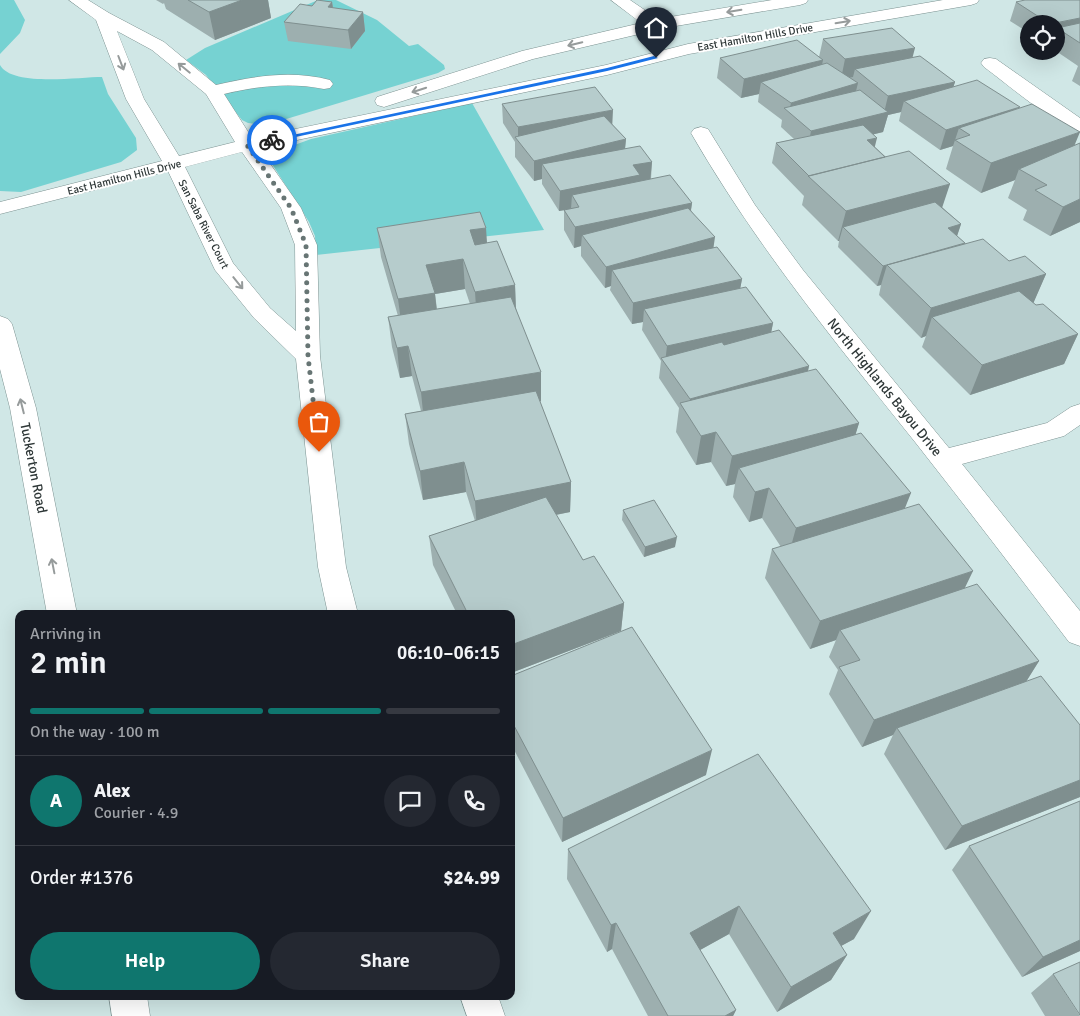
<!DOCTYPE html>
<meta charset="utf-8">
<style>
body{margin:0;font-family:Signika,sans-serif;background:#242831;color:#f1f3f6;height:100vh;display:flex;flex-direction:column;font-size:19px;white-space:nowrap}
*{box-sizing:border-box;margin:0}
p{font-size:16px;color:#9ea1a6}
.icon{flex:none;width:28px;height:28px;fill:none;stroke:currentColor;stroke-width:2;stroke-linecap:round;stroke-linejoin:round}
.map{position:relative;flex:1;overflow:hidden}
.sheet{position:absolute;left:15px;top:610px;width:500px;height:390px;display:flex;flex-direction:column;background:#171b24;border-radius:10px;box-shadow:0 5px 20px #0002}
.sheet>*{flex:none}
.controls{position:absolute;left:1020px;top:15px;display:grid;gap:10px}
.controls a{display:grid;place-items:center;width:45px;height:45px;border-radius:50%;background:#171b24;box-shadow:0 5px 20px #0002;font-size:25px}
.pin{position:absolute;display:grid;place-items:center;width:42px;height:42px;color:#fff;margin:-51px -21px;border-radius:50% 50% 50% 0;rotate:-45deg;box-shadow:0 0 5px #0007}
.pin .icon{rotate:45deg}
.courier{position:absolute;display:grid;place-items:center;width:50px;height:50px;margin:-25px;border:4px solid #1a73e8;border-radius:50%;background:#fff;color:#222;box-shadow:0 1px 6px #0007}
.overview em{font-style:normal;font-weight:600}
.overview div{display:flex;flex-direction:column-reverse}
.overview{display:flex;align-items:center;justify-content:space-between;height:85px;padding:0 15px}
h1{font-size:32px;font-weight:600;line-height:38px}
.bar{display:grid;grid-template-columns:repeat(4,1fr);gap:8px 5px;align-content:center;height:60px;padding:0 15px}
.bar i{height:6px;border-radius:4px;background:#363941}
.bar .on{background:#0f766e}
.bar p{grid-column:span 4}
.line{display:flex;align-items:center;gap:12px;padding:0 15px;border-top:1px solid #363941}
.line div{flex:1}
.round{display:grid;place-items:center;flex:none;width:52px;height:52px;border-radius:26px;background:#242831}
.action{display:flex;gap:10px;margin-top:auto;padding:10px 15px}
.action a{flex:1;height:58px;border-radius:30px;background:#0f766e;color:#fff;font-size:20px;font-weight:600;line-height:58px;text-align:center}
.action a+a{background:#242831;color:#f1f3f6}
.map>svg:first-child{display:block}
.green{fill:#76d2d2}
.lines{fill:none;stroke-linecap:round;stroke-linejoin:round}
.minor-casing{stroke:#7c9291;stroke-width:1}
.major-casing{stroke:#7c9291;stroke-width:1}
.minor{fill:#fff;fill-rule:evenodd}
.major{fill:#fff;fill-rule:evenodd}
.wall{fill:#9dafaf;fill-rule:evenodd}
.shaded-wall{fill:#7f8f8f}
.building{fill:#b6cccc;stroke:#7f8f8f}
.oneway{stroke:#969b9b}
.route{fill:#1a73e8}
.done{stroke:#677574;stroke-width:5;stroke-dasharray:0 9}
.labels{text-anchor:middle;stroke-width:4;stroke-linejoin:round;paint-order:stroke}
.far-street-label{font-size:11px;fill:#2e3737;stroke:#fff}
.street-label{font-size:14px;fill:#2e3737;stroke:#fff}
</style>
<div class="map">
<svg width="1080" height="1016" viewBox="0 0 1080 1016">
<rect width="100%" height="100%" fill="#d0e7e6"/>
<!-- green -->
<path class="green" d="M0 0H14L25 20 20 33 0 54V58Z
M318 0H336L377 20 409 46 418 44 444 65 445 69 438 73 273 123 263 125 248 123 242 120 206 75 186 60 205 48Z
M0 65C12 87 78 77 102 77L108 94 136 138 137 150 121 162 21 192 0 191Z
M472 103 544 230 316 255 315 236 309 222 272 164 273 157 278 151 311 139Z"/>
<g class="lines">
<defs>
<path id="minor" d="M69 0H88L109 13 164 42 216 85C255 76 291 70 330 80L333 84 330 88 324 89C290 82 258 86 224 94L252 138 606 65 688 44 943 0H979L977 3 971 5 689 54 607 75 259 148 301 208 317 245 320 356 346 567 358 614H328L318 567 296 359 254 318 215 270 168 171 0 214V202L162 161 126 99 96 20ZM117 31 152 50 206 94 235 142 179 156 144 99ZM242 152 281 208 295 245 296 331 270 308 233 263 185 167Z
M611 0H630L658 19 772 0H808L806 3 800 5 670 27 673 32 671 36 665 37 652 31 533 59 384 107 377 105 375 101 377 97 522 51 641 23Z
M990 58 996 59 1080 118V132C1056 126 1006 83 984 67L981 63 984 59Z
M701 127 708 129 755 205 803 270 949 448 1047 423 1071 407 1080 404V425L1064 436 962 464 1080 611V646L1069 642C1018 575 967 508 915 442 835 342 755 244 691 133L694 129Z
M460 996H498L505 1016H467Z"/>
<path id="major" d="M0 316 8 319 12 324 36 408 77 614H47L10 408 0 369Z
M109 996H147L150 1016H112Z"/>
</defs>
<!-- minor casing -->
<use href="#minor" class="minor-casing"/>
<!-- major casing -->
<use href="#major" class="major-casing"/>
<!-- minor -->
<use href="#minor" class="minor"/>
<!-- major -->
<use href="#major" class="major"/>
</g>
<!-- wall -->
<path class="wall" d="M156 0H268L271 18 215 40 166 9 164 3 163 4Z
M1080 0V86L1072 81 1078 66 1056 51V24H1029V33L1010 21 1016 2Z
M332 2 333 8 363 12 365 31 351 49 288 41 284 22 312 6Z
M823 39 913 57 955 82 953 87 1075 145 1080 143V222L1050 236 1023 220 1027 210 1008 198 1015 180 981 193 946 169 953 146 940 150 899 121 901 112 888 115 883 132 874 134 875 147 961 224 957 236 965 243 1009 261 1046 274 1033 303 1078 334 1064 364 970 395 922 347 926 336 921 338 879 295 881 285 877 286 838 247 839 241H838L802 205 804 196 772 163 776 143 794 139 781 127 782 120 758 102 759 94 741 98 717 78 720 58 819 57Z
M502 104 612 124 626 139 625 148 652 162 651 179 692 203 691 210 714 248 742 279 740 289 773 323 771 332 809 366 808 371 859 423 855 435 905 509 965 588 1039 661 1026 682 1080 725V797L945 850 884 754 893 735 862 747 829 694 838 670 829 657 836 640 810 649 765 578 772 549 781 547 762 518 749 522 733 497 735 484 726 486 711 462 696 465 676 432 679 408 659 378 661 361 642 330 643 322 632 324 610 290 611 286 605 288 581 256V246L574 248 564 230V210L559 211 542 184V179L534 181 515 157V142L503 123Z
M377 228 487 243 515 285 516 308 541 401 540 402 571 482 570 512 556 515 583 560 624 603 621 631 511 673V614H457L433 565 429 536 475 521 466 492 423 500 409 444 405 414 421 411 412 376 400 378 392 347 388 317 398 316 381 257ZM465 289 470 304 437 309 435 294Z
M623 510 675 547 644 557 622 520Z
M511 676 706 775 562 842 511 744Z
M1080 801V951L1022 977 952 870 969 846Z
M568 849 854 939 841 946 847 955 831 980 777 1012 729 934 700 950 736 1010 733 1016H648L612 949 607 952 567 879Z
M1053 974 1080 1016H1045L1031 993Z"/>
<!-- shaded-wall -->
<path class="shaded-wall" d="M242 0H268L271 18 215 40 209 12Z
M332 2 335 21 328 7Z
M363 12 365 31 351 49 348 30Z
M1080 18V36L1057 28 1056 31V24H1053Z
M915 48 910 67 855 69 853 77 841 79 845 59Z
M823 60 819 79 761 82 759 94 741 98 744 79Z
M955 82 949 101H904L901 112 888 115 883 132 807 151 811 131 884 113 888 96Z
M858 83 853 103 789 112 791 103Z
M1020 107 970 135 959 128 953 146 940 150 946 130Z
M613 110 612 130 518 142V127Z
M1080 132 1068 161 1019 169 1015 180 981 193 991 163Z
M877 138 872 158 867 140Z
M626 139 624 159 542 164V179L534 181V161Z
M652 162 650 182 572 195 571 209 559 211 560 191 633 165Z
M950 184 940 214 843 227 839 241H838L846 211Z
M1080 199V222L1050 236 1063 207Z
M692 203 689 223 582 235 581 246 574 248 575 227Z
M961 224 954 245 948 228Z
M486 228 488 257 471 260 470 230Z
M715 237 712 258 612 270 611 286 605 288 606 267Z
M965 243 887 265 881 285 877 286 883 266Z
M463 259 465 289 435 294 438 323 402 329 398 299 426 265Z
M1046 274 1033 304 932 317 926 336 921 338 931 308Z
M742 279 738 300 644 309 643 322 632 324 633 303Z
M515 285 516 315 477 322 475 292Z
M773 323 769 344 665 363 667 346Z
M1078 334 1064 364 970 395 982 365Z
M408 346 412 376 400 378 397 348Z
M809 366 804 387 688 415 690 399Z
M541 372V401L424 422 421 392Z
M859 423 850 453 739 468 735 484 726 486 732 456Z
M716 432 711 462 696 465 701 436Z
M464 462 466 492 423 500 420 471Z
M571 482 570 512 477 530 475 501Z
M769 488 762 518 749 522 755 492Z
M911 493 899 523 788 557 796 528Z
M677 537 675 547 644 557 645 547Z
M973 571 959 600 840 630 836 640 810 649 820 621Z
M624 603 621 631 511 673V645Z
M1039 661 1022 688 897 728 893 735 862 747 874 720Z
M712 750 706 775 562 842 563 818Z
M1080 780V797L945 850 962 826Z
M739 906 729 934 682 960 690 933Z
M871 911 854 939 817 959 833 933Z
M616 923 612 949 607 952 611 925Z
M1080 940V951L1022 977 1043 957Z
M847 955 831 980 777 1012 791 987Z
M736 1010 733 1016H725Z"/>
<!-- building -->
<path class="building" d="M188 0H242L209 12Z
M317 0 332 2 328 7 363 12 348 30 284 22 300 4 312 6Z
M1025 0H1080V18L1050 24 1016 2Z
M1080 23V43L1057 28Z
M892 28 915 48 845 59 823 39Z
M797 40 823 60 744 79 720 58Z
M920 56 955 82 888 96 855 69Z
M827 63 858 83 791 103 761 82Z
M977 80 1020 107 946 130 904 101Z
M595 87 613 110 518 127 502 104Z
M860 90 888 112 811 131 784 108Z
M1032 104 1080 132 991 163 955 140 970 135 959 128Z
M604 116 626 139 534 161 515 137Z
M863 125 877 138 867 140 885 157 809 176 776 143Z
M1080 143V199L1063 207 1035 190 1047 185 1019 169Z
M640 146 652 162 633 165 640 175 560 191 542 164Z
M909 151 950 184 846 211 808 176Z
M670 175 692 203 575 227 564 210 579 207 572 195Z
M935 202 961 224 948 228 965 243 883 266 843 227Z
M688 208 715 237 606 267 582 235Z
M480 212 486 228 470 230 475 245 497 241 515 285 475 292 463 259 426 265 435 293 398 299 377 228Z
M983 239 1009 261 1025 256 1046 274 931 308 887 265Z
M717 247 742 279 633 303 612 270Z
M746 287 773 323 667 346 644 309Z
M1019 291 1036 305 1043 304 1078 334 982 365 932 317Z
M511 297 541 372 421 392 408 346 397 348 388 317Z
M779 330 809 366 690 399 661 358 722 342 724 345Z
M816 369 859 423 732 456 716 432 701 436 680 403Z
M536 391 571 482 475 501 464 462 420 471 405 414Z
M861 433 911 493 796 528 769 488 755 492 739 468Z
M546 497 583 560 594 556 624 603 511 645V614H468L429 536Z
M654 500 677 537 645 547 623 510Z
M919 504 973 571 820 621 772 549Z
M977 584 1039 661 874 720 839 667 860 660 840 630Z
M632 627 712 750 563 818 511 720V676Z
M1041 676 1080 725V780L962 826 897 728Z
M758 754 871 911 833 933 847 955 791 987 739 906 690 933 736 1010 725 1016H668L616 923 611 925 568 849Z
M1080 801V940L1043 957 969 846Z
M1080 962V1015L1053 974Z"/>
<!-- one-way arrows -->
<defs><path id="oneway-shaft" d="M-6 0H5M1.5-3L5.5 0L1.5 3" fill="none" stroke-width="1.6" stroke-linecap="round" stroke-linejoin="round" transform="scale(1.25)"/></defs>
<g class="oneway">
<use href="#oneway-shaft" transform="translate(734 11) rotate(171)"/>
<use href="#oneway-shaft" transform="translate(843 22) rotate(-9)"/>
<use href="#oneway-shaft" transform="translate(575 44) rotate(167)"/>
<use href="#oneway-shaft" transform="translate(121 63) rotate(69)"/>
<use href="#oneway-shaft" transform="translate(184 68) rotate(-141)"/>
<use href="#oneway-shaft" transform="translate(419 90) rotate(162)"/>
<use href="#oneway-shaft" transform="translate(238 283) rotate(51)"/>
<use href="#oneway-shaft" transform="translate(22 406) rotate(-104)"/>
<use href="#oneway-shaft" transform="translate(53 566) rotate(-101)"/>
</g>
<!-- route -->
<path class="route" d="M654 56 658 58 607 71 272 142 269 140 607 68Z"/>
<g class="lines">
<!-- done -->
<path class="done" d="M272 140 247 145 291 208 306 245 308 356 319 452"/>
</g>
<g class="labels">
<!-- far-street labels -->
<g class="far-street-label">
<text transform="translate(755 37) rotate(-10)" y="4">East Hamilton Hills Drive</text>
<text transform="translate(124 177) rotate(-14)" y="4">East Hamilton Hills Drive</text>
<text transform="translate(204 224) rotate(63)" y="4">San Saba River Court</text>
</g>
<!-- street labels -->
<g class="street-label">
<text transform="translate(885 387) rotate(51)" y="5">North Highlands Bayou Drive</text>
<text transform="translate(34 468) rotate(79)" y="5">Tuckerton Road</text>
</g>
</g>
</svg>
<div class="controls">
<a><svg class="icon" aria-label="locate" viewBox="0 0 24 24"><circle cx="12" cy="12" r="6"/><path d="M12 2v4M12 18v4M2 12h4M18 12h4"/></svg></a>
</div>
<div class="pin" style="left:319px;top:452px;background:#ea580c"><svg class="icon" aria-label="bag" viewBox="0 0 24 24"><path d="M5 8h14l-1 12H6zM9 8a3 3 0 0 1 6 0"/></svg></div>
<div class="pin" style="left:656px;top:58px;background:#1f2937"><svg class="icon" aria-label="home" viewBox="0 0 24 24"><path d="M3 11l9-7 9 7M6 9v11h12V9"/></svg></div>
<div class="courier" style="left:272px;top:140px"><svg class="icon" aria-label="bike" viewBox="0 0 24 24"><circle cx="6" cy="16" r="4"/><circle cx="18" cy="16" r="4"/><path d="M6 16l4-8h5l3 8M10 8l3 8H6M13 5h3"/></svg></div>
<section class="sheet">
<div class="overview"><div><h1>2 min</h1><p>Arriving in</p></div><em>06:10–06:15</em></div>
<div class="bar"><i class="on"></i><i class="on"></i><i class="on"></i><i></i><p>On the way · 100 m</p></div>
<div class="line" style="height:90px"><b class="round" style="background:#0f766e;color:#fff">A</b><div><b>Alex</b><p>Courier · 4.9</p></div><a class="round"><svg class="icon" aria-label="chat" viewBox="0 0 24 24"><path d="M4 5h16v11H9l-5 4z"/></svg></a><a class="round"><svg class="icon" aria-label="phone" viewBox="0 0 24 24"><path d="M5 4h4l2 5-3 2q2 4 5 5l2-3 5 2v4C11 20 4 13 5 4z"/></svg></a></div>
<div class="line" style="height:65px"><div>Order #1376</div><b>$24.99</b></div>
<div class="action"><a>Help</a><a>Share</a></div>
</section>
</div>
